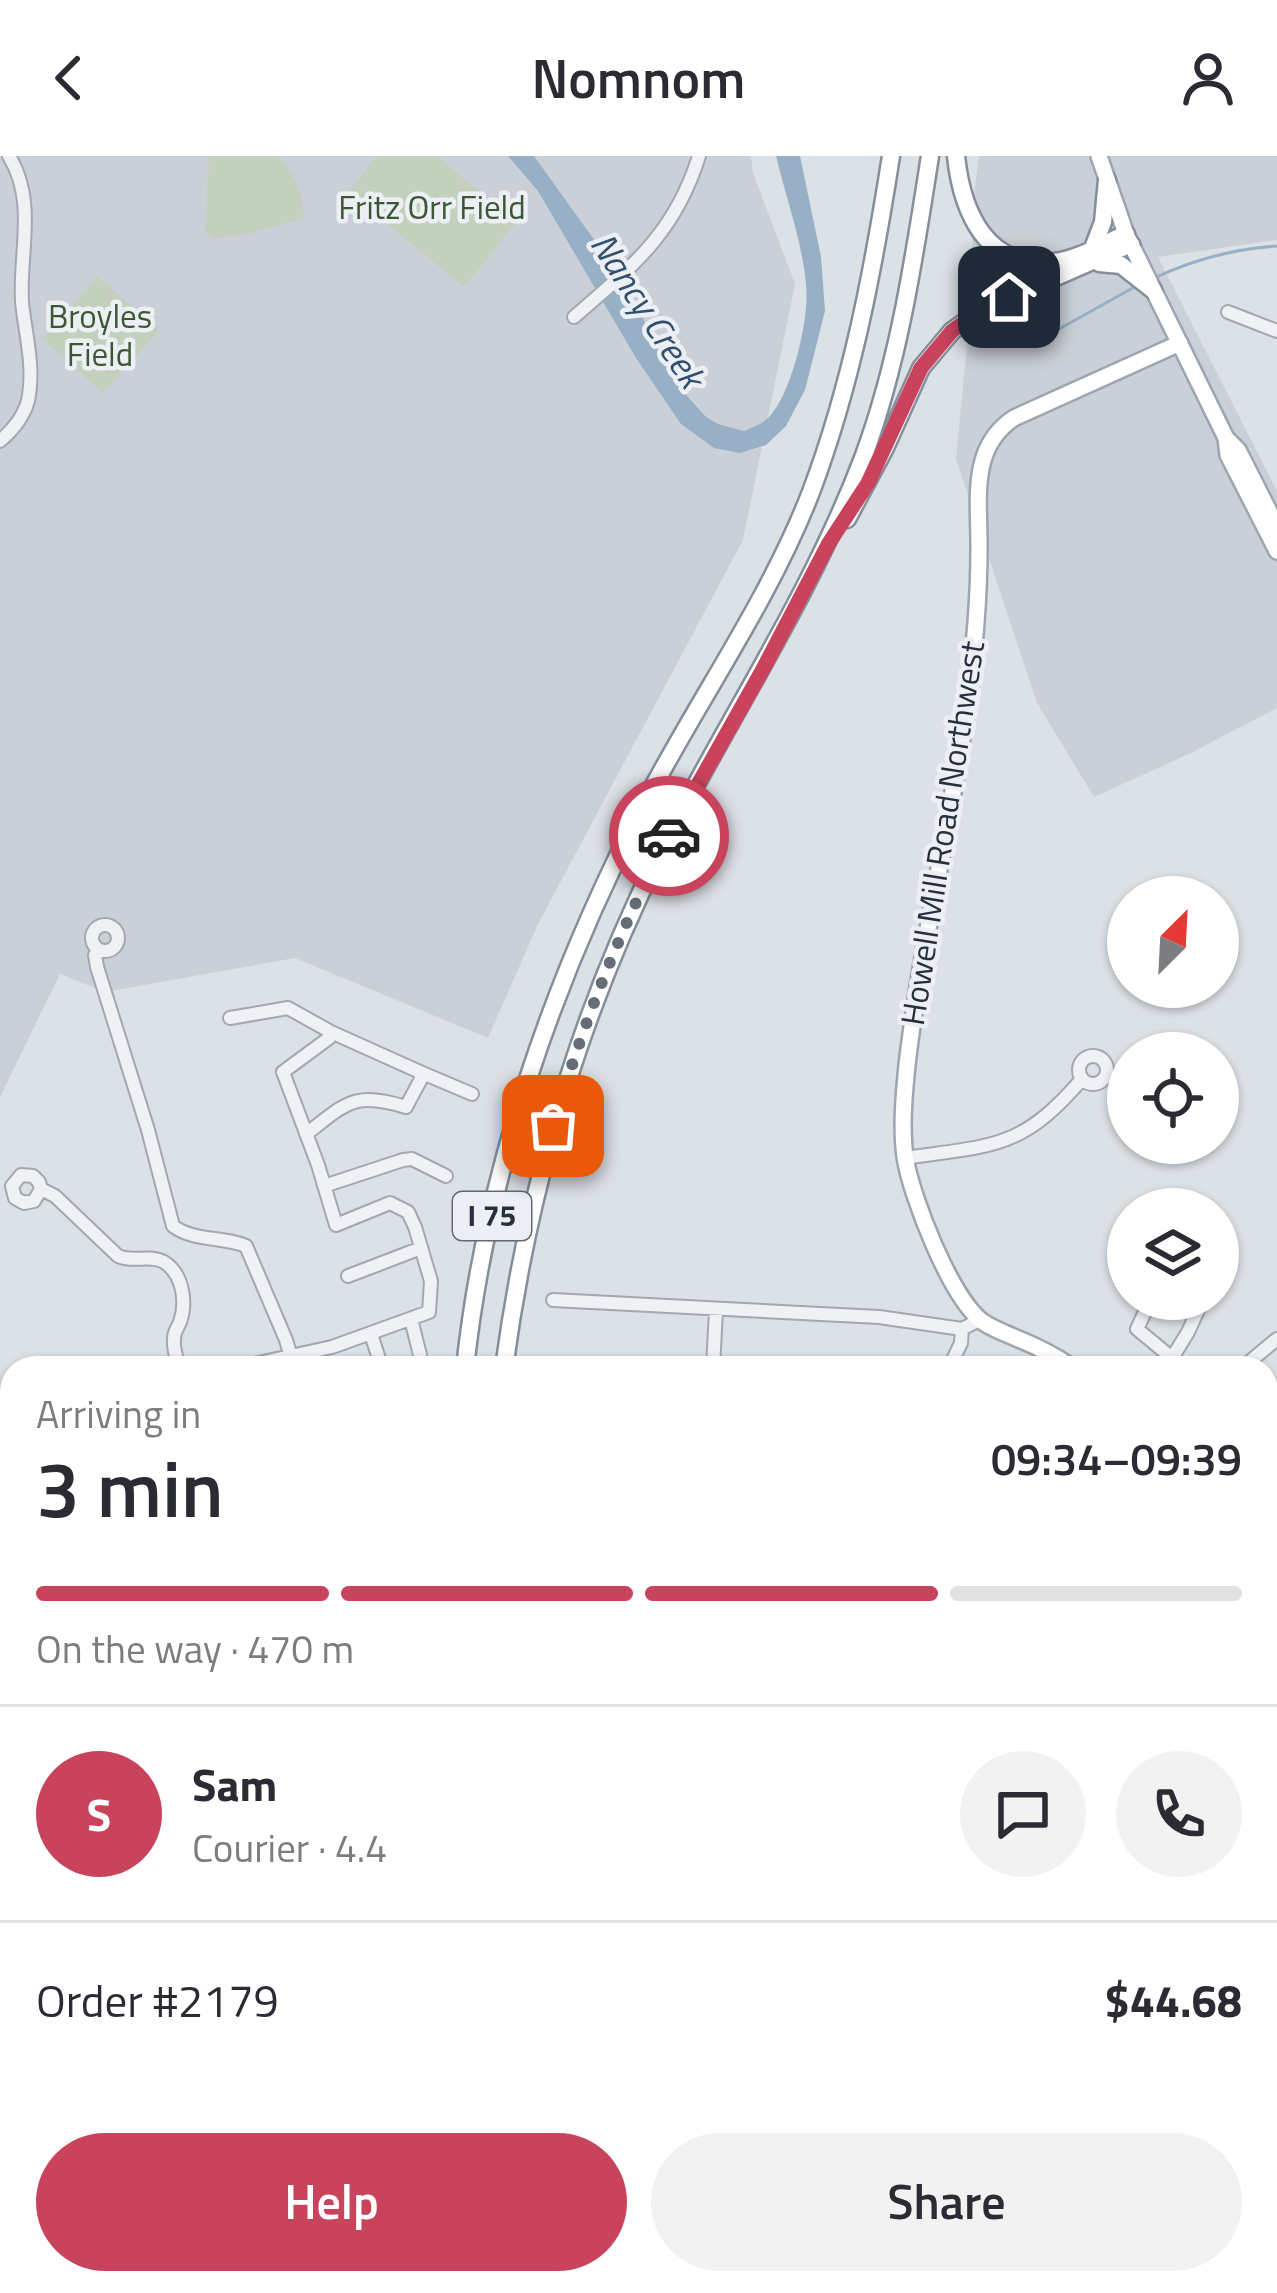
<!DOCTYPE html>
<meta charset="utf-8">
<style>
body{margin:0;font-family:"Titillium Web",sans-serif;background:#f2f2f3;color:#2b2b33;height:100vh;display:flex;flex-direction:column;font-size:45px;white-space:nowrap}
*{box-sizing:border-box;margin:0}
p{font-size:39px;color:#7c7c81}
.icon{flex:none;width:66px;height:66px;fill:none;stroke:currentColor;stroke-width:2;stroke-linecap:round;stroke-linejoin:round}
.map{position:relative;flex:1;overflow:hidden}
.panel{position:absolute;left:0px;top:1200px;width:1278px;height:939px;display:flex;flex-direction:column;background:#fff;border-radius:36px 36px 0 0;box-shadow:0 3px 9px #0004}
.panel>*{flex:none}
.needle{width:78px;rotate:24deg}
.buttons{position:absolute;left:1107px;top:720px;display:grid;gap:24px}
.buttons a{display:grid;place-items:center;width:132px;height:132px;border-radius:50%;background:#fff;box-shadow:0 3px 9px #0004;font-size:60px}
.pin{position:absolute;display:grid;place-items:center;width:102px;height:102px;color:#fff;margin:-51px;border-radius:24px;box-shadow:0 6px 18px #0006}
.courier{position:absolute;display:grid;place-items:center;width:120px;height:120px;margin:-60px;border:9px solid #c9435d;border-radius:50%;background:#fff;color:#222;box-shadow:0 3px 15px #0007}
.summary em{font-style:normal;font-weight:600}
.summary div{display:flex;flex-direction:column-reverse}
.summary{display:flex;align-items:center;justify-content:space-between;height:204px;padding:0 36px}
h1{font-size:78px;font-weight:600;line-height:90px}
.bar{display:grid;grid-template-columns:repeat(4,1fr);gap:18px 12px;align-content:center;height:144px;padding:0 36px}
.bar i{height:15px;border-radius:9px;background:#e1e1e2}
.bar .on{background:#c9435d}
.bar p{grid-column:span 4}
.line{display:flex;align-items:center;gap:30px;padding:0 36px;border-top:3px solid #e1e1e2}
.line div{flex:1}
.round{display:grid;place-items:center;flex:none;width:126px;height:126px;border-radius:63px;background:#f2f2f3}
.action{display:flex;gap:24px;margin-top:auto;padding:24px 36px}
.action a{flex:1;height:138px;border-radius:72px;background:#c9435d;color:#fff;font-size:48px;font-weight:600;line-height:138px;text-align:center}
.action a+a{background:#f2f2f3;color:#2b2b33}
header{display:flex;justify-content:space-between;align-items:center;height:156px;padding:0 36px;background:#fff;font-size:54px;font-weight:600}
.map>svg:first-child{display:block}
.built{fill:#cbd0d8}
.green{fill:#c3d0be}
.water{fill:#98b0c6}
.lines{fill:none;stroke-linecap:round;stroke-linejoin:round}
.stream{stroke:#98b0c6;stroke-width:3}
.minor-casing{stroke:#a2a8b0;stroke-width:16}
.major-casing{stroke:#9ca6b1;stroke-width:20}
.highway-casing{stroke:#848f9c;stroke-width:21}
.minor{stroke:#eff1f5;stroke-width:12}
.major{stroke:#fff;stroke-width:15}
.highway{stroke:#fff;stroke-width:16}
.done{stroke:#666d78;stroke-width:12;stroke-dasharray:0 21.6}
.route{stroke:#c9435d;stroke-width:15}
.labels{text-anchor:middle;stroke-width:9;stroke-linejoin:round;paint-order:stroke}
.shield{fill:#eceff4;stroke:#626973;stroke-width:3}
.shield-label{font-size:30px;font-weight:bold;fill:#272f3c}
.park-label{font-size:33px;fill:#3c5734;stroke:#eceff4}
.street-label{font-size:33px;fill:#272f3c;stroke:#eceff4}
.water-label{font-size:36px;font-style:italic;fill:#32506e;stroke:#eceff4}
</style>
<header><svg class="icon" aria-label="back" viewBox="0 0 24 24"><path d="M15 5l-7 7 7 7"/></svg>Nomnom<svg class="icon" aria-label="person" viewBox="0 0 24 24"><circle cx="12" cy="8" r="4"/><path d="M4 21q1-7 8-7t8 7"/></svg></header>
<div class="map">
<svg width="1277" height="2137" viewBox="0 0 1277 2137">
<rect width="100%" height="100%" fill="#dce1e6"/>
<!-- built -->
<path class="built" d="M0 0H751L753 17 795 128 743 384 538 768 488 882 295 802 105 836 60 818 0 941Z
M979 0H1277V84L1158 101 1277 335V552L1191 597 1094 641 1037 547 956 303 970 160 974 38Z
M645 2127H750L751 2137H628Z"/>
<!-- green -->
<path class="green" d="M209 0H278C296 19 303 36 304 62L249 78 213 83 205 75Z
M377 0H437L517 66 464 131 348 36Z
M98 120 159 175 103 237 42 183Z"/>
<!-- water -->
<path class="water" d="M508 0H534L613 110 688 241 706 261 718 268 744 275C753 271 762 268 769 261 792 237 810 161 806 128 802 85 786 42 776 0H800L821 101 825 155 805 234 786 270 766 289 740 297 714 292 681 268 636 202 538 35Z"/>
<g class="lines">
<!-- stream -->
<path class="stream" d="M1152 123C1192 104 1232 93 1277 90
M989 187H1016L1043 182 1138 129"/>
<defs>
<path id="minor" d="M1228 156 1277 175
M574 161C633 110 675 77 699 0
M0 285C13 274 27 257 29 239 34 208 25 176 22 146 19 97 37 45 9 0
M92 782a13 13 0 1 1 26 0a13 13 0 1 1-26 0Z
M98 794 95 799 97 811 148 974 173 1070C195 1086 222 1080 246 1090L286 1184 291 1201
M230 862 288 852 331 876 329 882 283 916 318 1009 336 1069 390 1047 408 1056 415 1071 431 1125 429 1156 332 1191 236 1212
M1079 914a14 14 0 1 1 28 0a14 14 0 1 1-28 0Z
M420 916 472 938
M306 978C347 947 353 935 406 951L421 923 420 916 331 876
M905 1002C993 989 1021 994 1082 923
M324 1030 403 1004 412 1003 446 1020
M41 1033 34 1045 24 1047 15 1042 12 1030 21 1019 33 1020 39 1026 41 1033 55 1040 118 1100C133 1107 150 1098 164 1106 183 1118 187 1146 180 1166 176 1176 174 1174 174 1184 173 1193 177 1203 179 1212
M1218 1099 1221 1090
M348 1120 421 1092
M1151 1143 1137 1173 1172 1202
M553 1144 879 1161 962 1173 979 1164
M411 1163 420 1199 418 1212
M371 1178 382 1212
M713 1212 716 1154
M949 1212 961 1187 962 1173
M1166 1212 1188 1176 1203 1143
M1242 1212 1277 1183
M0 1264 12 1261
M0 1374 12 1393
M1266 1400 1277 1374
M0 1456 12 1435
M0 1647 12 1644
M1266 1753 1277 1754
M0 1990 12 1982
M638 2137 655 2127"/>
<path id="major" d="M1099 0 1126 78 1226 282 1228 299 1277 395
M1226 282 1238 294 1277 371
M1073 1212C1056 1200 1036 1190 1016 1182 1005 1177 993 1173 983 1166 951 1143 911 1040 905 1001 901 971 904 939 907 909 927 737 980 561 979 388 979 342 970 291 1014 262L1180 187
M1266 1419 1277 1431"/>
<path id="highway" d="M956 0C962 57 987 114 1054 106 1079 103 1103 88 1126 78
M1093 92 1103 66 1107 24
M1099 107 1121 109 1153 134
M847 363 885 292 921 212 952 175 983 153 1131 88
M465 1212C486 1016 553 824 643 650 697 545 768 447 811 336 852 227 873 115 891 0
M504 1212C528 1033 578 861 659 699 726 565 809 444 863 302 899 206 914 102 930 0
M568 2127 576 2137
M312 2137 320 2127
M430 2137 431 2127
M465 2137V2127
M499 2137 506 2127"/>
</defs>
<!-- minor casing -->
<use href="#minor" class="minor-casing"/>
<!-- major casing -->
<use href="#major" class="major-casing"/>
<!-- highway casing -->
<use href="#highway" class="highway-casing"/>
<!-- minor -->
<use href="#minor" class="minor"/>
<!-- major -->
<use href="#major" class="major"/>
<!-- highway -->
<use href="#highway" class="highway"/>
</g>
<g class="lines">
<!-- done -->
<path class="done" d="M553 970C582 871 620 772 669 680"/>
<!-- route -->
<path class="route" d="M669 680 762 515 829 387 868 327 921 212 952 175 983 153 1009 141"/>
</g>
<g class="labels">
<!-- shield labels -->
<rect class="shield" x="453" y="1036" width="78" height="48" rx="9"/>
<g class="shield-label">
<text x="492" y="1070">I 75</text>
</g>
<!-- park labels -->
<g class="park-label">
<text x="432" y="63">Fritz Orr Field</text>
<text x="100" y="172">Broyles<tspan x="100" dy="38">Field</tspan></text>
</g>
<!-- street labels -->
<g class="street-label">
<text transform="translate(942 677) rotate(-81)" y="12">Howell Mill Road Northwest</text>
</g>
<!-- water labels -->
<g class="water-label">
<text transform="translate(648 154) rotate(57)" y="13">Nancy Creek</text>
</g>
</g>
</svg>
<div class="buttons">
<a><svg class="needle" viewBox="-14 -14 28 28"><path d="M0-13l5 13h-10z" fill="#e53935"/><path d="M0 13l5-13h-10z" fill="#7c7c81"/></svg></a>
<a><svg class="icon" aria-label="locate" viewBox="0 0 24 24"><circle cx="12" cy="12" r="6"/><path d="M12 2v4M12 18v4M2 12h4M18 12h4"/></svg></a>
<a><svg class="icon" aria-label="layers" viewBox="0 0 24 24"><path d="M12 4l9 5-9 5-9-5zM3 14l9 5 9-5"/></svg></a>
</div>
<div class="pin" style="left:553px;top:970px;background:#ea580c"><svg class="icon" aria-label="bag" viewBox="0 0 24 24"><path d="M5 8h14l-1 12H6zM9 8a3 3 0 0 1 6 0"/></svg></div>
<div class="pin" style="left:1009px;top:141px;background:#1f2937"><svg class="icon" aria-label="home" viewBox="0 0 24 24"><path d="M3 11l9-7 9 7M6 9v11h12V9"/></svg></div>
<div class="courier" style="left:669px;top:680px"><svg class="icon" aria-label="car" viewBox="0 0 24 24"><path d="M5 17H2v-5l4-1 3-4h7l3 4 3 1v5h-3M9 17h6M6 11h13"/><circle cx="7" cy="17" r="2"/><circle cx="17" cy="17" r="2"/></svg></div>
<section class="panel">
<div class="summary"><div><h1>3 min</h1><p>Arriving in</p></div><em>09:34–09:39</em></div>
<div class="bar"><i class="on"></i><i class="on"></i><i class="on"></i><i></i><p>On the way · 470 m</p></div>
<div class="line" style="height:216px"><b class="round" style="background:#c9435d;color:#fff">S</b><div><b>Sam</b><p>Courier · 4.4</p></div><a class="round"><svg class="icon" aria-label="chat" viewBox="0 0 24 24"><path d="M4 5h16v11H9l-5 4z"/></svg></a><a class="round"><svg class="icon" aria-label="phone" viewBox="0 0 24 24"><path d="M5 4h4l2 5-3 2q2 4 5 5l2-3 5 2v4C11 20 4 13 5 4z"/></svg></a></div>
<div class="line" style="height:156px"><div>Order #2179</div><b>$44.68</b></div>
<div class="action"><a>Help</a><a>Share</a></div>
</section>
</div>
